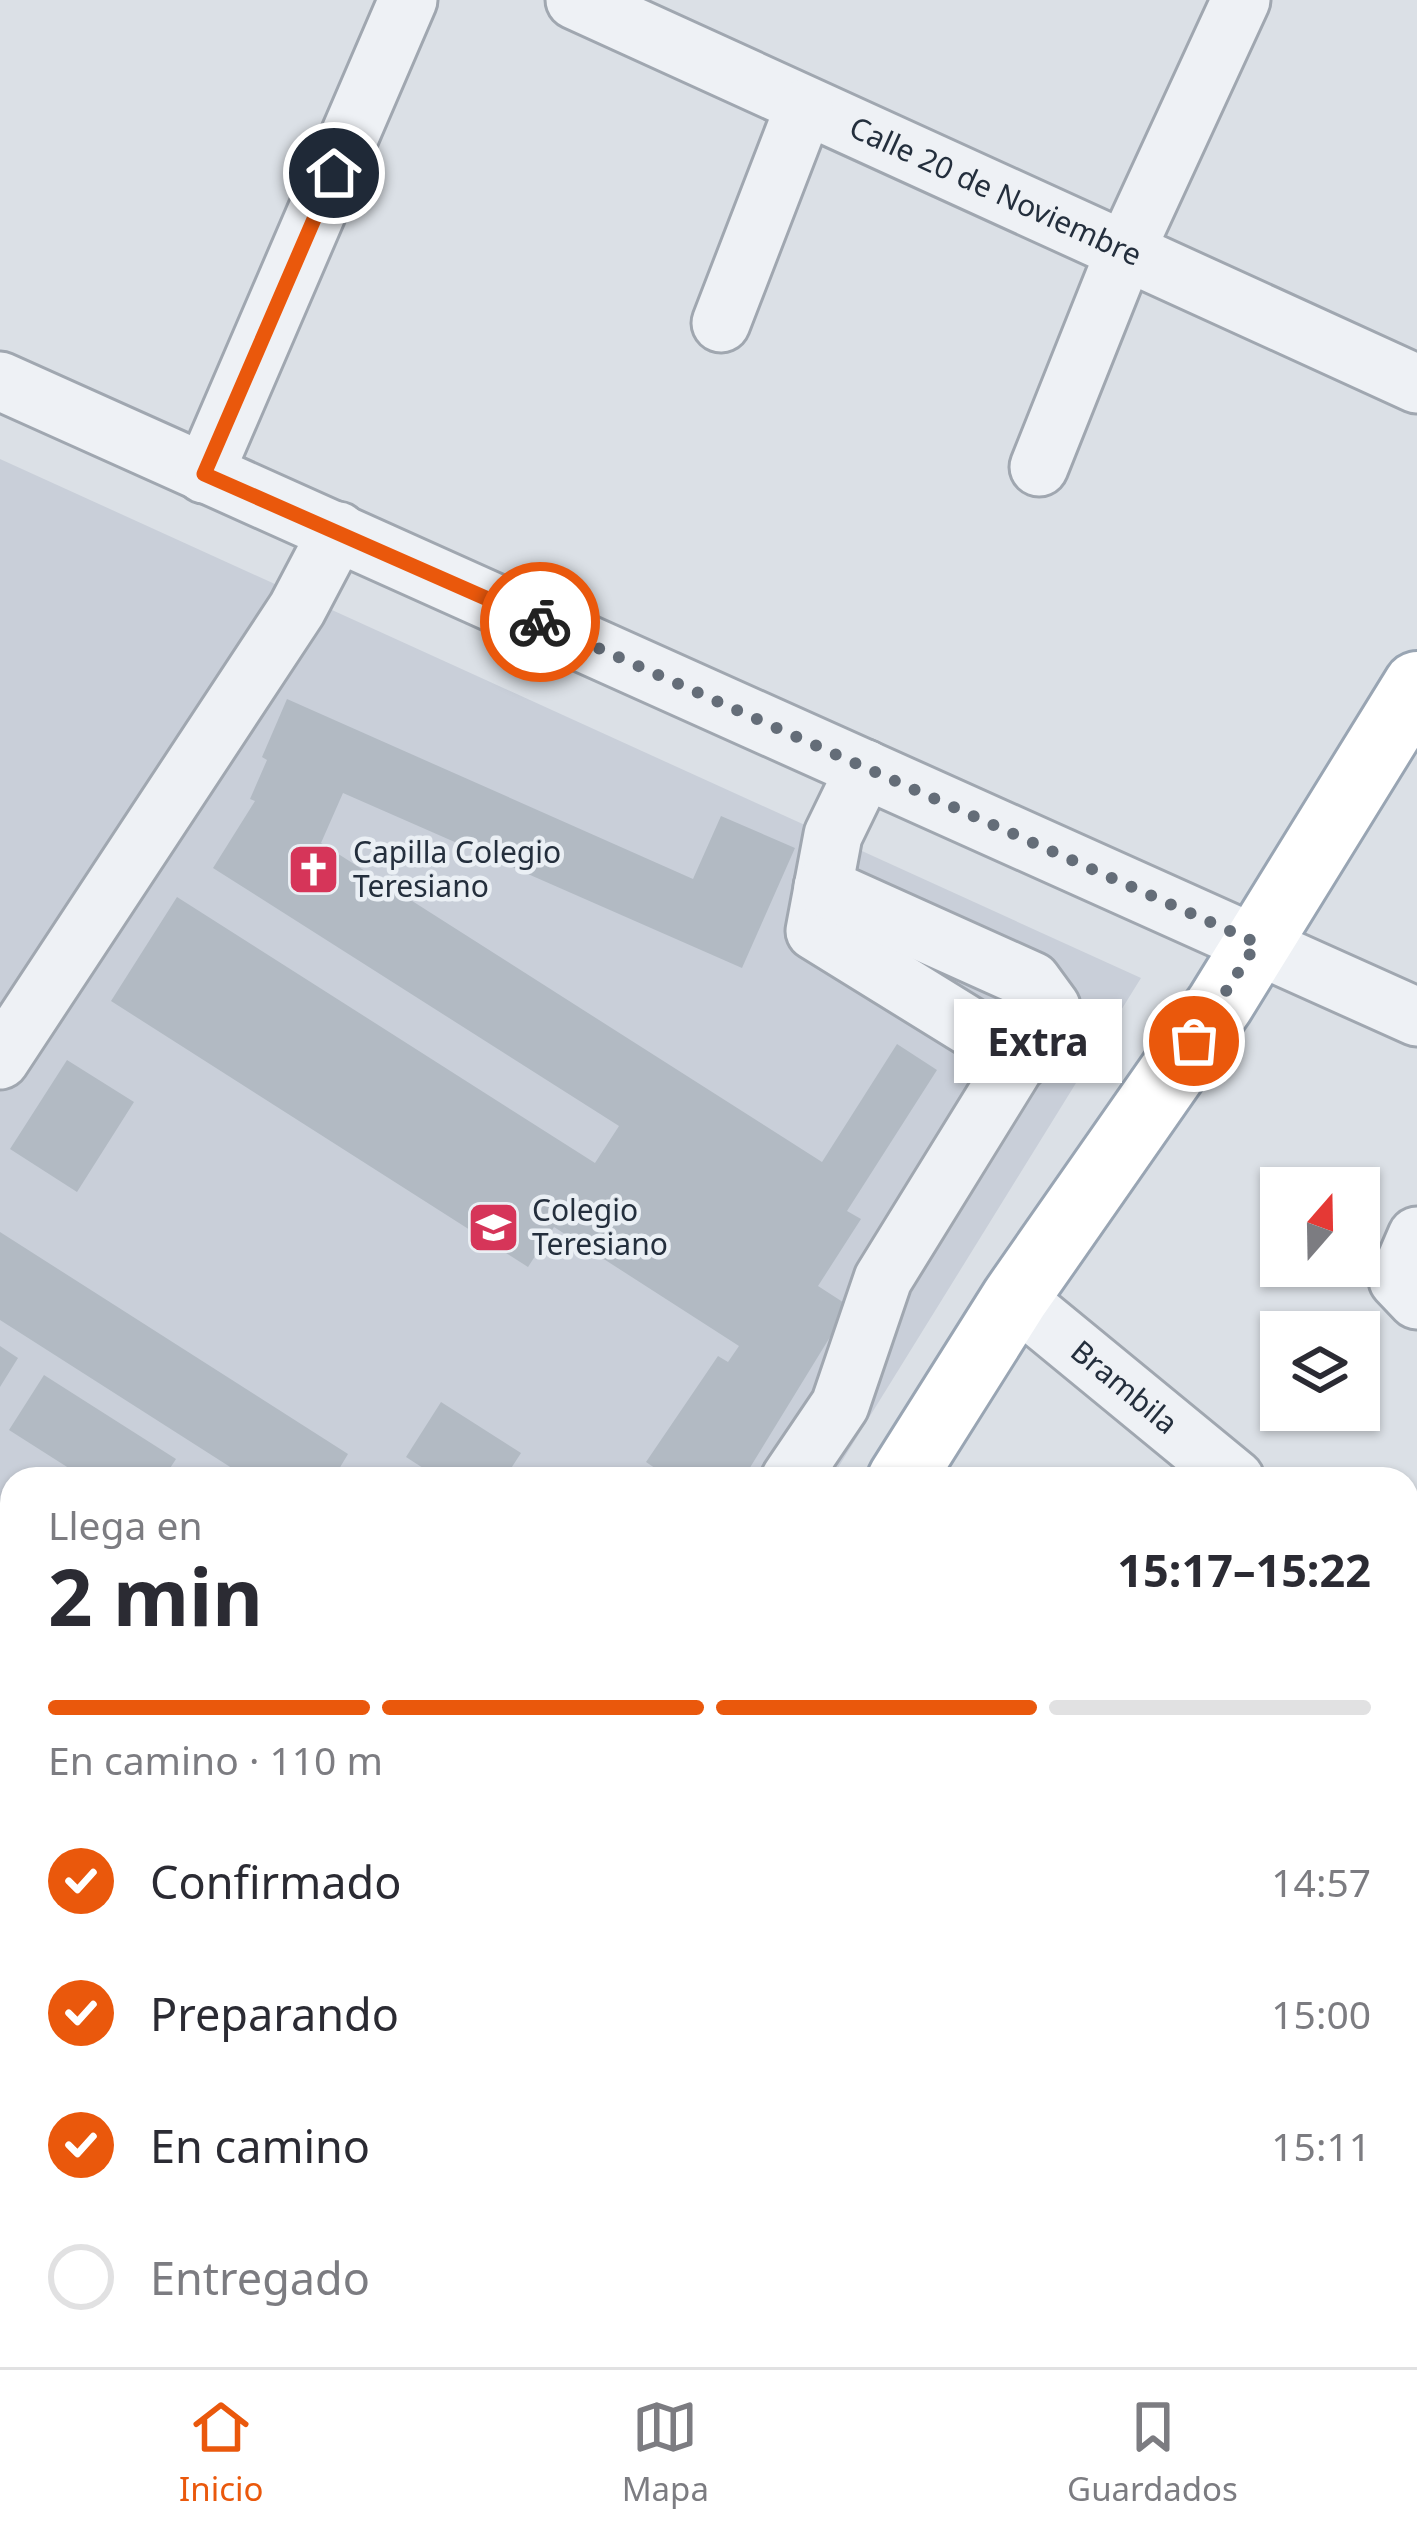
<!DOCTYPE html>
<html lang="es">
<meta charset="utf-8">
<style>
body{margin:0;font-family:"Noto Sans",sans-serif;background:#f2f2f3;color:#2b2b33;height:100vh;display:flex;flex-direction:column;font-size:45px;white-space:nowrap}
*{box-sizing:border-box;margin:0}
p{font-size:39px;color:#7c7c81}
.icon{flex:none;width:66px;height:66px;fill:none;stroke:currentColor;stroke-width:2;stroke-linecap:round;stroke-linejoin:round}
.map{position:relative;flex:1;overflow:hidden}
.panel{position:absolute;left:0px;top:1467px;width:1419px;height:900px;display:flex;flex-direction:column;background:#fff;border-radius:36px 36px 0 0;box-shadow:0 3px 9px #0004}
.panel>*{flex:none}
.needle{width:78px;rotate:20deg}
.fabs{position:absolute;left:1260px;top:1167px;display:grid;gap:24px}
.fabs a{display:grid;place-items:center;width:120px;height:120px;border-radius:0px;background:#fff;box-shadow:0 3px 9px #0004;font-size:60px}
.pin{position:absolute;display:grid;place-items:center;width:102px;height:102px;color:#fff;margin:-51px;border:6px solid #fff;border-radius:50%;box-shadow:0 3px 12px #0007}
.courier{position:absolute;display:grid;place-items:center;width:120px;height:120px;margin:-60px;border:9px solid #ea580c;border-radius:50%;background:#fff;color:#222;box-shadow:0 3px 15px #0007}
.bubble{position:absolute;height:84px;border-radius:0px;background:#fff;box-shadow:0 3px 9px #0004;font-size:39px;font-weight:700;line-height:84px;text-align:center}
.headline em{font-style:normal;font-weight:700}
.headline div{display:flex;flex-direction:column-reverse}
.headline{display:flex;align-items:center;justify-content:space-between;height:204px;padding:0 48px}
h1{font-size:78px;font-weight:700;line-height:90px}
.bar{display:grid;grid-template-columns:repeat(4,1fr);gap:18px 12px;align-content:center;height:144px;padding:0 48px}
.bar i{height:15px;border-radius:9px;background:#e1e1e2}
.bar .on{background:#ea580c}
.bar p{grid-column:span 4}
ol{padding:0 48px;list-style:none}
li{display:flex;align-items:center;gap:36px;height:132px}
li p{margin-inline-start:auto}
li .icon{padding:12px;border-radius:50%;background:#ea580c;color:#fff;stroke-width:4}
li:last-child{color:#7c7c81}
li i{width:66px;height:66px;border:6px solid #e1e1e2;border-radius:50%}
.tab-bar{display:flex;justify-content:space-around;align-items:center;height:168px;border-top:3px solid #e1e1e2;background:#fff;font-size:33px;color:#7c7c81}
.tab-bar a{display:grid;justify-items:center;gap:6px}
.tab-bar .on{color:#ea580c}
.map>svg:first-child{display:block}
.built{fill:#c9cfd9}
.building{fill:#b2bac3}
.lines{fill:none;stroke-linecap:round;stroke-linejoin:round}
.minor-casing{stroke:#a0a7b0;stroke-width:63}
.major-casing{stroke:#99a5b3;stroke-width:72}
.minor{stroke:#eef1f5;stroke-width:57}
.major{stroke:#fff;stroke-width:66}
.done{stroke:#646d78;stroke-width:12;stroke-dasharray:0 21.6}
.route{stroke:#ea580c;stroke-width:15}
.labels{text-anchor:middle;stroke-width:9;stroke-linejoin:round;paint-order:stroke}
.street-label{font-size:30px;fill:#242f3d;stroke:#eaeff4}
.poi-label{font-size:30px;fill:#242f3d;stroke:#eaeff4;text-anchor:start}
</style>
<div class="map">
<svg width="1417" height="2367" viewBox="0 0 1417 2367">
<rect width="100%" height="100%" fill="#dbe0e6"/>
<!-- built -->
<path class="built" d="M0 459 1141 978 831 1479H12V1885L0 1876Z
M0 2265 12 2274V2355H122L131 2362 128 2367H0Z
M589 2355H1317L1305 2367H605Z"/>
<!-- building -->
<path class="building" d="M287 699 693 879 721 816 795 848 742 968 343 793 321 843 822 1162 897 1044 937 1070 847 1211 861 1219 818 1286 849 1306 743 1479H671L646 1462 718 1356 728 1362 739 1346 554 1227 528 1267 111 1001 177 897 595 1163 619 1126 213 868 255 801 250 799 267 760 262 757Z
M67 1060 134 1102 77 1192 10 1149Z
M0 1232 348 1454 333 1479H249L0 1320Z
M0 1346 18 1358 0 1387Z
M44 1375 176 1459 163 1479H86L9 1430Z
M441 1402 521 1453 504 1479H440L406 1457Z
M1042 2355H1317L1305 2367H1057Z"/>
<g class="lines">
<defs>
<g id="minor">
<path id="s1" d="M575 0 1417 384"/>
<path d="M721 323 804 108"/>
<path d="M0 381 1417 1017"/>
<path d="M1039 467 1124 254 1241 0"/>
<path d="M204 474 408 0"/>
<path d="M865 769 833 835 815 931 1022 1059"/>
<path d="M0 1060 297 609 338 531"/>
<path d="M1417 1236 1398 1280 1417 1300"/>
<path id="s2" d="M1015 1298 1235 1479"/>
<path d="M790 1479 840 1405 883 1279 1051 1007 1032 981 823 887"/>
<path d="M1407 1621 1417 1629"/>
<path d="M0 1693 12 1700"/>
<path d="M0 1798 12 1806"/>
<path d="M0 1892 12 1875"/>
<path d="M1407 2012 1417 2015"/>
<path d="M0 2157 12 2168"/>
<path d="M173 2355 177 2367"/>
<path d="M718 2355 731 2367"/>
<path d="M912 2355 928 2367"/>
</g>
<path id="major" d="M901 1479 1015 1298 1220 1004 1417 685
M0 1930 12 1940
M0 2019 12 2029
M428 2355 444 2367
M535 2355 550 2367
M338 2367 345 2355"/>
</defs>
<!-- minor casing -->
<use href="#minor" class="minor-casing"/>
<!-- major casing -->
<use href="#major" class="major-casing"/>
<!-- minor -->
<use href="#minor" class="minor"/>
<!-- major -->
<use href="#major" class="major"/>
</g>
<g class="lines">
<!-- done -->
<path class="done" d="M540 622 1257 943 1194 1041"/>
<!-- route -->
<path class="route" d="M334 173 204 474 540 622"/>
</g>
<!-- icons -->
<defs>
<symbol id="church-square" viewBox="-11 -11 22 22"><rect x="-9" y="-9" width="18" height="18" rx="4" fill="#d63559" stroke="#eaeff4"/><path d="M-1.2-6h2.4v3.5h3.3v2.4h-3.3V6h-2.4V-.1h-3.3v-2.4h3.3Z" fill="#fff"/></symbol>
<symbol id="school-square" viewBox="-11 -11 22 22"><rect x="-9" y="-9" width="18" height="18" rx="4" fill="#d63559" stroke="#eaeff4"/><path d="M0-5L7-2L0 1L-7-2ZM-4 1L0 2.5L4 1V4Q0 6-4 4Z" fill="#fff"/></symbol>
</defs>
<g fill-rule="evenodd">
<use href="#church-square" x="284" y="840" width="59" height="59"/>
<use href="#school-square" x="464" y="1198" width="59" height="59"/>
</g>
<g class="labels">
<!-- street labels -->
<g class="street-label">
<text dy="10" stroke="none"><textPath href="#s1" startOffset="462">Calle 20 de Noviembre</textPath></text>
<text dy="10" stroke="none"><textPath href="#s2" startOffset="141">Brambila</textPath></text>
</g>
<!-- poi labels -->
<g class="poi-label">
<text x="353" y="863">Capilla Colegio<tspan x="353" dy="34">Teresiano</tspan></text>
<text x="532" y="1221">Colegio<tspan x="532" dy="34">Teresiano</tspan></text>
</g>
</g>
</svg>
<div class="fabs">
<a><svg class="needle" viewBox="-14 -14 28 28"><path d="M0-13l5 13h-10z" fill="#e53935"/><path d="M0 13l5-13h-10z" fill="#7c7c81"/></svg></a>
<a><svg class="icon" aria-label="layers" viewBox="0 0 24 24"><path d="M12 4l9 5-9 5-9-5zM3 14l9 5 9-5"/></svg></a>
</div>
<div class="pin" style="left:1194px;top:1041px;background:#ea580c"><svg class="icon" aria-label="bag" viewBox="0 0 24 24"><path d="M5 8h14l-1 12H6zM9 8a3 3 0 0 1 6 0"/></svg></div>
<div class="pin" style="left:334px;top:173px;background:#1f2937"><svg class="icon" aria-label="home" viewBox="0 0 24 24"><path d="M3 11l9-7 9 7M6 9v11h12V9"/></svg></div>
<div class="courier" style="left:540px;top:622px"><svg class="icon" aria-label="bike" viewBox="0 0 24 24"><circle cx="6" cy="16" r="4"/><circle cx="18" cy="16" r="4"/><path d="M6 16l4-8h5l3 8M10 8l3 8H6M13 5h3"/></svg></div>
<div class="bubble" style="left:954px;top:999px;width:168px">Extra</div>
<section class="panel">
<div class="headline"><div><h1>2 min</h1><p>Llega en</p></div><em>15:17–15:22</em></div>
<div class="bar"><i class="on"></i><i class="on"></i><i class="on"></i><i></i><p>En camino · 110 m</p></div>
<ol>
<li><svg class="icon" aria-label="check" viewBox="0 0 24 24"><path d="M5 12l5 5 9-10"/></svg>Confirmado<p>14:57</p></li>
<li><svg class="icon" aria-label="check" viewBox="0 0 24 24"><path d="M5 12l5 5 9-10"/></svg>Preparando<p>15:00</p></li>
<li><svg class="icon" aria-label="check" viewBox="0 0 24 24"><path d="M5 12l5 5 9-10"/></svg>En camino<p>15:11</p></li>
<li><i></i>Entregado</li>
</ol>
</section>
</div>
<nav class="tab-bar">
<a class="on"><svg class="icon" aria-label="home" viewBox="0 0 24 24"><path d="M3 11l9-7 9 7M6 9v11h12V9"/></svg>Inicio</a>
<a><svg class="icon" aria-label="map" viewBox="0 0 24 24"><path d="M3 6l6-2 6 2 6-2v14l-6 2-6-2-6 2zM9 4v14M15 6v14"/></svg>Mapa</a>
<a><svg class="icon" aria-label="saved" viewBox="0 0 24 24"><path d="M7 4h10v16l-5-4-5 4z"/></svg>Guardados</a>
</nav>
